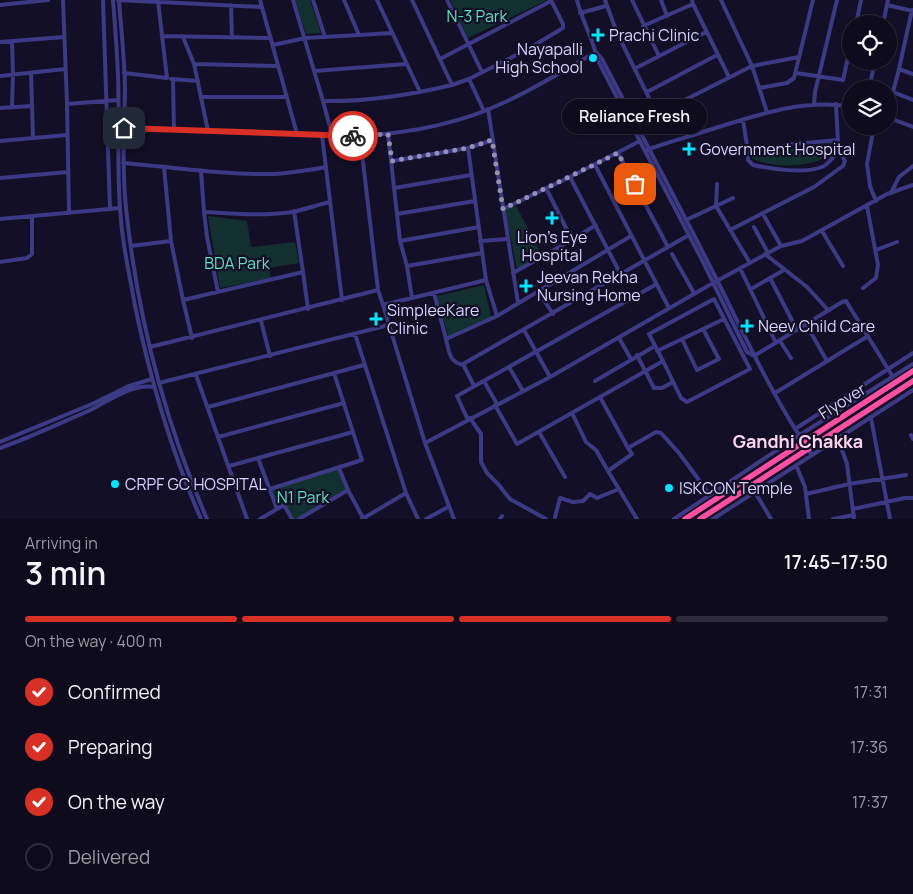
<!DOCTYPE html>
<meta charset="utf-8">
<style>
body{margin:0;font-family:Manrope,sans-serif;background:#171425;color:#f1f3f6;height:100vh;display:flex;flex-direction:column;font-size:19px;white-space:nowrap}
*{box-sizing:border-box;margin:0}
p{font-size:16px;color:#9b9ba3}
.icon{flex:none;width:28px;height:28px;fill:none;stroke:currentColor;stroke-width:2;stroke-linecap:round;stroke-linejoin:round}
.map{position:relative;height:519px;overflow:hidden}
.details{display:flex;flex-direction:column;background:#0e0b1c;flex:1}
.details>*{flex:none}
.buttons{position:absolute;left:842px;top:15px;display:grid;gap:10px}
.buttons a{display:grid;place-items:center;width:55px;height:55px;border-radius:50%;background:#0e0b1c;box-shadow:0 1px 4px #0004,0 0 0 1px #2e2b3b;font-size:25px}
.pin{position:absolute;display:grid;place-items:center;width:42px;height:42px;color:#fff;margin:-21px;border-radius:10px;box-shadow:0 2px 8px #0006}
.courier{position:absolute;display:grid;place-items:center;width:50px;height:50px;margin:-25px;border:4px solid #d93025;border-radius:50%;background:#fff;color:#222;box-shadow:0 1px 6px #0007}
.bubble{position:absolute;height:35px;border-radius:18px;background:#0e0b1c;box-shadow:0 1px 4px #0004,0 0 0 1px #2e2b3b;font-size:16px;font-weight:600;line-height:35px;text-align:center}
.headline em{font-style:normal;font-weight:600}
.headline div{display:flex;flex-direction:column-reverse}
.headline{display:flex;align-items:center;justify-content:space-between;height:85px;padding:0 25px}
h1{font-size:32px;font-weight:600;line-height:38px}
.bar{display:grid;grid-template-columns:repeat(4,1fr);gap:8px 5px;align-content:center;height:60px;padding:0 25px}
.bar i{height:6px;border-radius:4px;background:#2e2b3b}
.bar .on{background:#d93025}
.bar p{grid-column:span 4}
ol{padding:0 25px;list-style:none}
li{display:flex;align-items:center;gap:15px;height:55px}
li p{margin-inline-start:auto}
li .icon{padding:5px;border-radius:50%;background:#d93025;color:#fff;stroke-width:4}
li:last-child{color:#9b9ba3}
li i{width:28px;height:28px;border:2px solid #2e2b3b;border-radius:50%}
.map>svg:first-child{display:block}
.green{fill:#12302f}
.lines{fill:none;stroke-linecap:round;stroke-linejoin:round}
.minor{stroke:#3d3a85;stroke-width:4}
.highway-bridge{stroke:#ff4fa3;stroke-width:5.5}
.done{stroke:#948fb3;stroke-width:5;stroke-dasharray:0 9}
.route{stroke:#d93025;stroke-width:6}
.poi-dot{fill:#00e5ff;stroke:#130f26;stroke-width:2}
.labels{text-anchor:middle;stroke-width:4.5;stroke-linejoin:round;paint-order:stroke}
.park-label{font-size:16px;fill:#5fe0c0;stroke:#130f26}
.poi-label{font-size:16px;fill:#d9d4ff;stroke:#130f26;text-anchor:start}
.street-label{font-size:16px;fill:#d9d4ff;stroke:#130f26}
.neighbourhood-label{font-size:18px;font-weight:bold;fill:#ffd6f0;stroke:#130f26}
</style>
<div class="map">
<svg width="913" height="519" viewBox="0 0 913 519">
<rect width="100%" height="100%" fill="#130f26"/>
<!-- green -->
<path class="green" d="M295 0H310L321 33 306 34Z
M450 0H545V1L468 38Z
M836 142C834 170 767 170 750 157V156Z
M516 206 542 255 517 269 505 212 507 209Z
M208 216 247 221 251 247 295 242 299 263 269 268 271 278 220 288Z
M484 285 491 317 448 336 437 296Z
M339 468 348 490 299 519H292L285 506 277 509 270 489Z"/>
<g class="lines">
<!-- minor -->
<path class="minor" d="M63 0 67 104
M103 0 110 209
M113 0C115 25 117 50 118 76 120 124 116 172 121 220 123 248 130 277 135 306 150 378 171 451 201 519
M118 0 262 7
M119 0C121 30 125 61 125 91 124 130 122 169 126 208 137 315 165 421 207 519
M260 0 297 134
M293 0 323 101
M313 0 325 37
M377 0 420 92
M412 0 452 85 469 79
M447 0 482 72
M577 0C582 21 594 40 597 59L704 264 747 352 754 356
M605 0 617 33 657 114 752 66 767 112
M632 0 659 56
M661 0 667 16
M721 0 752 66 799 57
M693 4 729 77
M0 5 48 0
M231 5 232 38
M887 5 913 11
M580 13 606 6
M856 24 861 0
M883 24 888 0
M643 26 693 4 692 0
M359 35 392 33
M162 36 271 38
M183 37 194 64 208 131
M0 42 64 37
M273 45 305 38 359 35 344 0
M596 52 602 59C640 132 679 205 716 278 746 338 774 400 812 455
M440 59 551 1
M194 64 278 66
M636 68 706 32
M899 69 912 10
M314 71 406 64
M31 73 32 106
M124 73 167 78 158 1
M796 73 843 80 851 44
M0 76 65 69
M171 79 198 81
M173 79 174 130
M870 85 882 89
M759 88 787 83 794 78 813 0
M869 89 875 61
M889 91 893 92 899 69 913 74
M647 92 717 55
M893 92 913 100
M201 97H287
M814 105 815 92 837 0
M12 107 13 75 12 41
M0 108 32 106 33 138
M488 109 518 303
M484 111 469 79 528 49 563 28V24L551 0
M889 118 913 127
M743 120 748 152 794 144 838 140
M874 126 867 164 870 186 876 201
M124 128 360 136C409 133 460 124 505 102 536 88 566 69 596 52
M388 134 400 241 407 266 412 298
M322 135 342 300
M332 135 323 101C367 102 410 95 452 85
M360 136 378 290 383 305
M0 141 67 135
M468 148 486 280
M647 150C667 142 689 137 709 130 755 116 803 98 851 107
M748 152V160L753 165C771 169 804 174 822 167 829 164 834 156 839 150
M618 153 668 247
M392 161 468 148 493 140
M123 163C172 167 223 175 273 174 291 173 309 170 326 167
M595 165 669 308
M164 167 171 241 183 300 192 338
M201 171 204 212C234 214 263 216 293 212 305 209 318 205 330 202
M570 177 621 275
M0 178 68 172
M717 184 716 206 750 263
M394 188 471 175
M546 188 572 240 596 225
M891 193 899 177 913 166
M503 209 570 177 640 141
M294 211 303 272
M204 212 207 237 218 292
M69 213 67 104 118 100
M397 214 475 201
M763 214 781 246
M0 219 120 208
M686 220 733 198
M754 227 768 253
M730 230 814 187 843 166 845 161 839 150 838 143 836 104
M822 231 843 266
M400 241 479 227
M480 241 508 239
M131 246 171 241
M876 250 897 242
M672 254 694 293
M765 254 807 287 828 310
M0 262 27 258 32 254V216
M407 266 482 253
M740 268 776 343
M513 273 572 240
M770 278 797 330
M863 288 876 278 878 265 867 206
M751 289 784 270
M538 291 553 314
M434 293 446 339 497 316
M183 300 303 272 308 309
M261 321 270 356
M806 324 827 361
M524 330 550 377
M355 334 406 493 418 519
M619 338 631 359
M446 339C449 351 449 363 464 365
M682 339 697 370 719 359 703 329
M780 341 791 358
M150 347 378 290
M657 351 724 319
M637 355 654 388H662L673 382
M754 356 842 302 846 301 893 377
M509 367 523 391
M196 375 247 519
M484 381 497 404
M595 381 655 346
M159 383 389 325
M474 386 463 364 689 235
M775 393 868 336
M600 397 663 361 681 398 687 402 750 369 714 299 649 334 663 361
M495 405 517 444 600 397 628 448
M208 407 364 365
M572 413 586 442 596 450 608 471
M470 418 481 434V462L487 473 498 484 510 499 546 519
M871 418 890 519
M468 420 457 396 655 285
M795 429 913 353
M539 432 565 477
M911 435 913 439
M218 437 344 403
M838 439 847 464 854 519
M0 442 92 404 129 386 152 379
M425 443 550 377 713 283 781 246 802 241 887 194 913 185
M0 448C29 438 58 424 86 412 106 403 131 383 154 387
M258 458 277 509
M796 465 805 487 809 519
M229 466 353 432
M339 468 348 490 363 518
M270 489 362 460 334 373
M755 492 771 519
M806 494 849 484 906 475
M853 509 905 498H913
M555 517 560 498 573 502 583 501 590 494 597 498 619 489
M260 519 284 505 292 519
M299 519 348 490
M362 519 406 493
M426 519 448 507
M454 519 425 443 383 305 486 280 497 316 631 236
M500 519 502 516
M637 519 608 471 632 454 628 448 656 432 661 433 679 453 710 495
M674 519 798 436 913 364
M713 519 913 390
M833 519 854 515"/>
<!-- highway-bridge -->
<path class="highway-bridge" d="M685 519 913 371
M700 519 913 381"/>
</g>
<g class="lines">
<!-- done -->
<path class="done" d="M353 136 388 134 392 161 468 148 492 140 503 209 618 153 635 184"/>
<!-- route -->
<path class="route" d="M124 128 353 136"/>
</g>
<!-- markers -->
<g class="poi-dot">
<path d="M595.5 27.5h5v5h5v5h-5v5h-5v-5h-5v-5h5z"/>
<circle cx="593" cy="58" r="5"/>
<path d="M686.5 141.5h5v5h5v5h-5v5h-5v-5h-5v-5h5z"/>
<path d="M549.5 210.5h5v5h5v5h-5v5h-5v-5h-5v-5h5z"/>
<path d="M523.5 278.5h5v5h5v5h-5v5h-5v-5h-5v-5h5z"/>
<path d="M373.5 311.5h5v5h5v5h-5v5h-5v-5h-5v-5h5z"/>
<path d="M744.5 318.5h5v5h5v5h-5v5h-5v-5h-5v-5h5z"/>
<circle cx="115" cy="484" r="5"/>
<circle cx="669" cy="488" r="5"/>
</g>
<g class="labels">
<!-- park labels -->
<g class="park-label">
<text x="477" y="22">N-3 Park</text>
<text x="237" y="269">BDA Park</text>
<text x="303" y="503">N1 Park</text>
</g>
<!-- poi labels -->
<g class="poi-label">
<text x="609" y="41">Prachi Clinic</text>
<text x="583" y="55" text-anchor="end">Nayapalli<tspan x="583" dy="18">High School</tspan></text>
<text x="700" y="155">Government Hospital</text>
<text x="552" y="243" text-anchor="middle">Lion's Eye<tspan x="552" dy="18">Hospital</tspan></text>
<text x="537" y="283">Jeevan Rekha<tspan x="537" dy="18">Nursing Home</tspan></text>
<text x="387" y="316">SimpleeKare<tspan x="387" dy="18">Clinic</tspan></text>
<text x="758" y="332">Neev Child Care</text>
<text x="125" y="490">CRPF GC HOSPITAL</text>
<text x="679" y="494">ISKCON Temple</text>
</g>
<!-- street labels -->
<g class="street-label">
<text transform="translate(842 401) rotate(-32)" y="6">Flyover</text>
</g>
<!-- neighbourhood labels -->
<g class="neighbourhood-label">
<text x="798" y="448">Gandhi Chakka</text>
</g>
</g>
</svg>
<div class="buttons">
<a><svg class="icon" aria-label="locate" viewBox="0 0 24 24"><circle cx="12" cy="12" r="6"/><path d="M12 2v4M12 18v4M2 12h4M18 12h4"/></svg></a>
<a><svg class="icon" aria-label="layers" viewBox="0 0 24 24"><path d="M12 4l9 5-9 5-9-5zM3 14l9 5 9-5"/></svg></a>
</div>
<div class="pin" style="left:635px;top:184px;background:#ea580c"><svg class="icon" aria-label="bag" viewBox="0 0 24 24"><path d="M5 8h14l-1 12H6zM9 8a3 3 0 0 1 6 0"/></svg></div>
<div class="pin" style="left:124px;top:128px;background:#1f2937"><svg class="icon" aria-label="home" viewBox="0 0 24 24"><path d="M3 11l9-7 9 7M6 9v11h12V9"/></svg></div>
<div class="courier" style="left:353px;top:136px"><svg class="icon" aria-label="bike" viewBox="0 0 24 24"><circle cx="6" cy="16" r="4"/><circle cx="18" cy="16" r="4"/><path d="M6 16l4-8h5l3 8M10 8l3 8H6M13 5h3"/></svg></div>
<div class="bubble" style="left:562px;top:99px;width:145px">Reliance Fresh</div>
</div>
<section class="details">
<div class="headline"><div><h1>3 min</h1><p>Arriving in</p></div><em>17:45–17:50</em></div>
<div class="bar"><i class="on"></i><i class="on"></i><i class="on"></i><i></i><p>On the way · 400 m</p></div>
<ol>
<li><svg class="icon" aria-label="check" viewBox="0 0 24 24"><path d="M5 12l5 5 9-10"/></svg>Confirmed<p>17:31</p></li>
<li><svg class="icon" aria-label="check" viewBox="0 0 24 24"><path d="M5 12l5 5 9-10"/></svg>Preparing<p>17:36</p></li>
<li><svg class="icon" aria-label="check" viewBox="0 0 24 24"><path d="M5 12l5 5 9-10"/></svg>On the way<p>17:37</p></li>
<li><i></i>Delivered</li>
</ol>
</section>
